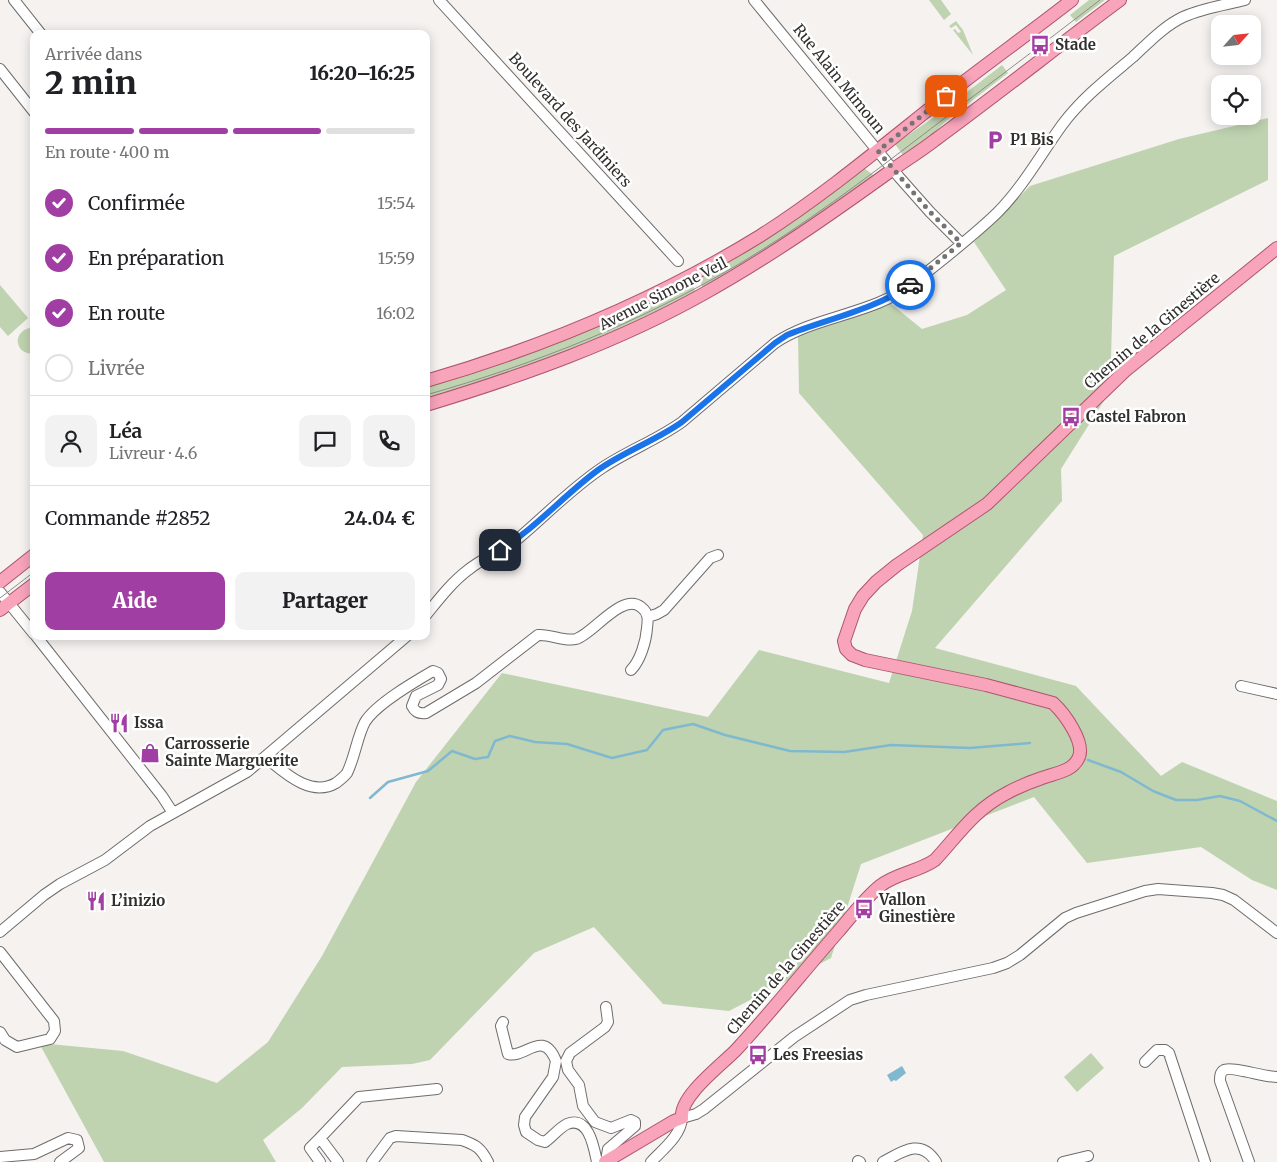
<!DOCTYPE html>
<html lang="fr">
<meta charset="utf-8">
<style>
body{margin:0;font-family:Merriweather,serif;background:#f2f2f2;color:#202124;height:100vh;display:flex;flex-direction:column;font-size:19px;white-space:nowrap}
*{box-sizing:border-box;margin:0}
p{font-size:16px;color:#757577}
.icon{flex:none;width:28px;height:28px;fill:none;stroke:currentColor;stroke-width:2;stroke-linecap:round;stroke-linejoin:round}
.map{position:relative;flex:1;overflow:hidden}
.details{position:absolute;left:30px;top:30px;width:400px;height:610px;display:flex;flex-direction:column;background:#fff;border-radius:10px;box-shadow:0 2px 12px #0003}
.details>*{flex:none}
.needle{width:32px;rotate:63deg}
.tools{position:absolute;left:1211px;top:15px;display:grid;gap:10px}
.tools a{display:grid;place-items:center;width:50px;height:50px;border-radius:10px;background:#fff;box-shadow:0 2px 12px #0003;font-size:25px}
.pin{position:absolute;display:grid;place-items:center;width:42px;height:42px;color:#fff;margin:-21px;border-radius:10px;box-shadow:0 2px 8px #0006}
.courier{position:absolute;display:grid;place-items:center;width:50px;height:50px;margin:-25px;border:4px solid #1a73e8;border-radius:50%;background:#fff;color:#222;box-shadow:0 1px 6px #0007}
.headline em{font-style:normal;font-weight:800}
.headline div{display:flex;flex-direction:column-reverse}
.headline{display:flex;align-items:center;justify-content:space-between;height:85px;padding:0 15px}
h1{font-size:32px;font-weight:800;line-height:38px}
.bar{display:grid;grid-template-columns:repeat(4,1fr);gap:8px 5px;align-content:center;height:60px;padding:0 15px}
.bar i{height:6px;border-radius:4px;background:#e0e0e0}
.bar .current{background:#a13ea4}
.bar p{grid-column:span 4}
.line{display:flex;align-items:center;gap:12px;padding:0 15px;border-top:1px solid #e0e0e0}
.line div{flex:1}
.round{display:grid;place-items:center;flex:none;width:52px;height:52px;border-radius:10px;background:#f2f2f2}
ol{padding:0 15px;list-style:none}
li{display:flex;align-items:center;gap:15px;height:55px}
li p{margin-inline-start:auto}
li .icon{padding:5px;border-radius:50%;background:#a13ea4;color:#fff;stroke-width:4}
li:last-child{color:#757577}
li i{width:28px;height:28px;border:2px solid #e0e0e0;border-radius:50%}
.action{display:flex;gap:10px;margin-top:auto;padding:10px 15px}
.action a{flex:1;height:58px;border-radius:10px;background:#a13ea4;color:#fff;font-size:20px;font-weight:800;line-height:58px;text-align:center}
.action a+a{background:#f2f2f2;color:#202124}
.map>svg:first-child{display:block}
.green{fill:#bfd3b0}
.water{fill:#80b9cf}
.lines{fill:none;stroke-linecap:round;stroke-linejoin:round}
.stream{stroke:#80b9cf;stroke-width:2.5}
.minor-casing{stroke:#6f6c6b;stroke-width:12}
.major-casing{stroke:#af546d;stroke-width:14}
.minor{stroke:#fff;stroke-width:10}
.major{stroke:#f8a4bb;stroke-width:12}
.tram{stroke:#8f8d8c;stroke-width:1}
.done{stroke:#767473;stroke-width:5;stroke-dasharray:0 9}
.route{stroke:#1a73e8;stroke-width:6}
.labels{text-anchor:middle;stroke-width:5;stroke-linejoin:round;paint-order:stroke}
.poi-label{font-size:15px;font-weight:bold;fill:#31302f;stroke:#fff;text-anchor:start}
.street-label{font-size:15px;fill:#31302f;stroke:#fff}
</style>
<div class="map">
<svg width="1277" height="1162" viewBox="0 0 1277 1162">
<rect width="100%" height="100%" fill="#f5f2f0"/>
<!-- green -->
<path class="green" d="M929 0H941L951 14 944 20Z
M1089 0H1105L1076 22 1070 15Z
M956 21 963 30 973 55 953 30 955 29 958 33 961 32 956 25 951 28 949 26Z
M1002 65 1008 73 947 120 928 139 903 155 895 144 940 113Z
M1268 118V180L1114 256 1110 391 1061 469 1062 501 935 648 1076 686 1161 776 1182 762 1277 801V890L1252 880 1201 847 1087 863 1034 797 861 864 831 958 729 1011 663 1004 594 927 534 953 430 1060 412 1064 342 1067 302 1108 263 1140 276 1162H104L39 1043 123 1051 217 1083 268 1042 322 956 416 782 502 673 708 717 759 650 889 683 912 611 923 535 799 393 798 336 890 303 922 329 967 315 1006 290 974 242 1030 186 1179 139Z
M864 168 873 175V178L805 228 703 288 698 278Z
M691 282 695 291 624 329 544 362 426 400V385Z
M0 285 28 318 8 336 0 327Z
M29 328 34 329 33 354C15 354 12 333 29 328Z
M1091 1053 1104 1068 1077 1092 1064 1077Z"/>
<!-- water -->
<path class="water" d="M902 1066 906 1073 896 1081 894 1080 891 1082 887 1075Z"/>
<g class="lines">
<!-- stream -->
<path class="stream" d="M1088 760 1121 772 1153 791 1176 800H1197L1220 796 1240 801 1277 821
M370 798 388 782 428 771 452 751 475 759 488 757 495 741 510 736 535 742 567 744 612 758 647 750 663 730 693 724 725 735 790 751 844 752 891 745 970 748 1030 743"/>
<defs>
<path id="minor" d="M14 0 41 34
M439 0 678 261
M754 0 899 177 930 212 961 243
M0 69 34 112
M0 592 34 634
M426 615C439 599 452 582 468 570 484 557 504 550 520 537 547 514 572 488 602 468 627 451 657 440 682 422L775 343C817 315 873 315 913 283 941 261 971 238 997 213 1023 187 1041 154 1062 125 1082 98 1108 78 1133 57 1148 43 1164 26 1183 17 1203 8 1225 5 1245 0
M648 617 657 614 664 610 710 558 718 555
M36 636 162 796 173 813
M1241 686 1277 694
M265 757C284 772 310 798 336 783 340 780 344 777 347 773 355 757 357 737 365 722 376 704 414 682 433 671L438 673 441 679 438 685 416 696 412 706C415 712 419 714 426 713L476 683 538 635C551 634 564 642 576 639 593 634 622 592 641 607 649 613 648 620 647 628 646 642 640 661 631 670
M0 932 44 895 60 884 105 860 150 826 247 772 407 636
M0 952 54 1021 55 1031 50 1039 17 1047 5 1040 0 1032
M606 1007 608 1022 605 1027 570 1053 566 1061 568 1070 579 1085 583 1106 595 1122 611 1128 631 1120 635 1122V1126L608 1149 606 1161
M503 1022 501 1026 508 1054C525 1059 543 1028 556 1061L553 1077 525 1117 524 1125 526 1132 538 1140 545 1142C552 1137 559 1128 567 1124 589 1115 594 1148 597 1162
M1145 1062 1157 1050H1165L1169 1053 1205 1162
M0 1157 34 1154 68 1138 77 1140 79 1148 60 1162
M858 1161 860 1162
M320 1162 310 1148 320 1138
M338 1162 320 1138 359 1097 437 1089
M372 1162 390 1138 396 1136 462 1140C476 1145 481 1148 488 1162
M651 1162C662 1150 681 1136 682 1118L696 1114 704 1109 794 1037 850 1000 866 995 993 968 1007 963 1020 955 1065 918 1076 913 1145 891 1158 889 1212 893 1223 895 1234 900 1277 933
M883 1162C903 1151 921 1138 936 1162
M1063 1162 1088 1156
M1249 1162 1220 1081C1220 1077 1220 1072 1224 1070 1230 1066 1265 1077 1277 1077"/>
<path id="major" d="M426 381C543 347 656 300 760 236 826 194 886 143 948 94 989 62 1031 32 1072 0
M426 405C522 376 618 342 705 293 771 256 831 214 892 170 906 160 921 151 935 140 998 94 1058 46 1120 0
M0 582 34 555
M0 610 34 584
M605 1162 674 1121 682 1118C679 1096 723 1064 737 1049 772 1011 803 972 837 933 851 917 864 899 880 886 896 873 918 872 935 860 959 834 974 810 1007 793 1018 787 1030 782 1042 778 1055 773 1071 772 1078 759 1087 744 1064 713 1053 703L986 685 865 660 852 655 846 649 844 641 855 609 863 596 876 582 897 565 987 504 1126 370 1277 248"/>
</defs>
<!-- minor casing -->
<use href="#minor" class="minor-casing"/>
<!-- major casing -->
<use href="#major" class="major-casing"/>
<!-- minor -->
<use href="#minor" class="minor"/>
<!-- major -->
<use href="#major" class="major"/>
<!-- tram -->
<path class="tram" d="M426 395C535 364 641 322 739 264 804 225 864 180 924 134 982 89 1042 45 1100 0
M0 598 34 572"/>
</g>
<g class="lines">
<!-- done -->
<path class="done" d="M910 285 961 243 930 212 878 151 946 96"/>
<!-- route -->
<path class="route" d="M500 550C536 528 564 495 598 470 625 451 655 441 682 422L775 343 787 335C827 319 874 310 910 285"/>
</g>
<!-- icons -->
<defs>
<symbol id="bus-bare" viewBox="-9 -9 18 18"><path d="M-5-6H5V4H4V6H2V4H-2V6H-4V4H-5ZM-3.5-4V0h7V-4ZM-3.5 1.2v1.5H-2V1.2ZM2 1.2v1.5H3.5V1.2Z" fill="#a13ea4" stroke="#fff" stroke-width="2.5" paint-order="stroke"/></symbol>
<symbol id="parking-bare" viewBox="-9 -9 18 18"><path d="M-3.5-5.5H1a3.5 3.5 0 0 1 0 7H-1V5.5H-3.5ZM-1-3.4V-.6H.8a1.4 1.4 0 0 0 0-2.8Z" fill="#a13ea4" stroke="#fff" stroke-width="2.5" paint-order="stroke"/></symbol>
<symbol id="restaurant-bare" viewBox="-9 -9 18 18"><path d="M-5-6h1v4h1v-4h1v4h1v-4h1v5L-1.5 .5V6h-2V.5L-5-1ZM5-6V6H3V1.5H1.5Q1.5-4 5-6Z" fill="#a13ea4" stroke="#fff" stroke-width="2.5" paint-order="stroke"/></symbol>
<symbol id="shop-bare" viewBox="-9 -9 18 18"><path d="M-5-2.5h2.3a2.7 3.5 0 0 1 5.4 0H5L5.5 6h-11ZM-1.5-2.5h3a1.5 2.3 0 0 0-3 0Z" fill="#a13ea4" stroke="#fff" stroke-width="2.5" paint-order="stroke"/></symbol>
</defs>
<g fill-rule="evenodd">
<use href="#bus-bare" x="1026" y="31" width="28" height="28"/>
<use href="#parking-bare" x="981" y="126" width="28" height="28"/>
<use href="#bus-bare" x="1057" y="403" width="28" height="28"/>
<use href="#restaurant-bare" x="105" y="709" width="28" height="28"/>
<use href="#shop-bare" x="136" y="739" width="28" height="28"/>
<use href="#restaurant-bare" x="82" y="887" width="28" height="28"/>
<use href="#bus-bare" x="850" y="895" width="28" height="28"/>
<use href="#bus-bare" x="744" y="1041" width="28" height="28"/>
</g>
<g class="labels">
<!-- poi labels -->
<g class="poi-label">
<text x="1055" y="50">Stade</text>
<text x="1010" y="145">P1 Bis</text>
<text x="1086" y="422">Castel Fabron</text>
<text x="134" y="728">Issa</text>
<text x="165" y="749">Carrosserie<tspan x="165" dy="17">Sainte Marguerite</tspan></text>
<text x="879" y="905">Vallon<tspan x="879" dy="17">Ginestière</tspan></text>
<text x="111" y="906">L’inizio</text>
<text x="773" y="1060">Les Freesias</text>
</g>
<!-- street labels -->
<g class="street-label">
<text transform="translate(839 79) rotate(51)" y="5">Rue Alain Mimoun</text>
<text transform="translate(570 120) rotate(48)" y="5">Boulevard des Jardiniers</text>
<text transform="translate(663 294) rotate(-27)" y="5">Avenue Simone Veil</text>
<text transform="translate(1152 331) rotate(-40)" y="5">Chemin de la Ginestière</text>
<text transform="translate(786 968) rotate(-49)" y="5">Chemin de la Ginestière</text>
</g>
</g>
</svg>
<div class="tools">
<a><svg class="needle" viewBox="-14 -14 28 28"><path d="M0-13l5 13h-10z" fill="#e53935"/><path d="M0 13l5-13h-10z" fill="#757577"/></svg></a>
<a><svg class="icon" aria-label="locate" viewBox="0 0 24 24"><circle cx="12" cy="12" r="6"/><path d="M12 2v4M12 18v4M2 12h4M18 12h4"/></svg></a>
</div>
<div class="pin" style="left:946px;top:96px;background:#ea580c"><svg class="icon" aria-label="bag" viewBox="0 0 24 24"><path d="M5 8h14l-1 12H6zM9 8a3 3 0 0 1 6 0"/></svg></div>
<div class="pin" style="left:500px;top:550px;background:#1f2937"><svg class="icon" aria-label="home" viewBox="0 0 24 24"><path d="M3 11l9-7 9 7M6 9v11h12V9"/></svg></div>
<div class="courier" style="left:910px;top:285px"><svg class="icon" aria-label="car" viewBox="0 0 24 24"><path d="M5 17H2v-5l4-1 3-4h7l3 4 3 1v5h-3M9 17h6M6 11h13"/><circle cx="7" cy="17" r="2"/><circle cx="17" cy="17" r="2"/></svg></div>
<section class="details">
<div class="headline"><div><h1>2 min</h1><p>Arrivée dans</p></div><em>16:20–16:25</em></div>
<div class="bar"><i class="current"></i><i class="current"></i><i class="current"></i><i></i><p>En route · 400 m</p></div>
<ol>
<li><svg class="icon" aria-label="check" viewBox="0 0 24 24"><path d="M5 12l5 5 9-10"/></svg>Confirmée<p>15:54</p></li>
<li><svg class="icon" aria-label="check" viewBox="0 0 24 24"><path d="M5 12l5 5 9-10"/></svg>En préparation<p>15:59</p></li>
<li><svg class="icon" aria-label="check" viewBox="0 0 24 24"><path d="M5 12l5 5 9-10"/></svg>En route<p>16:02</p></li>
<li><i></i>Livrée</li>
</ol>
<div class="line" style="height:90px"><a class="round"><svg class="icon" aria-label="person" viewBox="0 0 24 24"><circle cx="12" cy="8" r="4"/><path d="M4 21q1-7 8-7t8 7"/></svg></a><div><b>Léa</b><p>Livreur · 4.6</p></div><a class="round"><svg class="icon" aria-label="chat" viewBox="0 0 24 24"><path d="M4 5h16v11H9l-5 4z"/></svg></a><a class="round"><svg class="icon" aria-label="phone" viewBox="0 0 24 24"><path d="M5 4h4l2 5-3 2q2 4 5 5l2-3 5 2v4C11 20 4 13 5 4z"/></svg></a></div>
<div class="line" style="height:65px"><div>Commande #2852</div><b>24.04 €</b></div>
<div class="action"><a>Aide</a><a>Partager</a></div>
</section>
</div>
